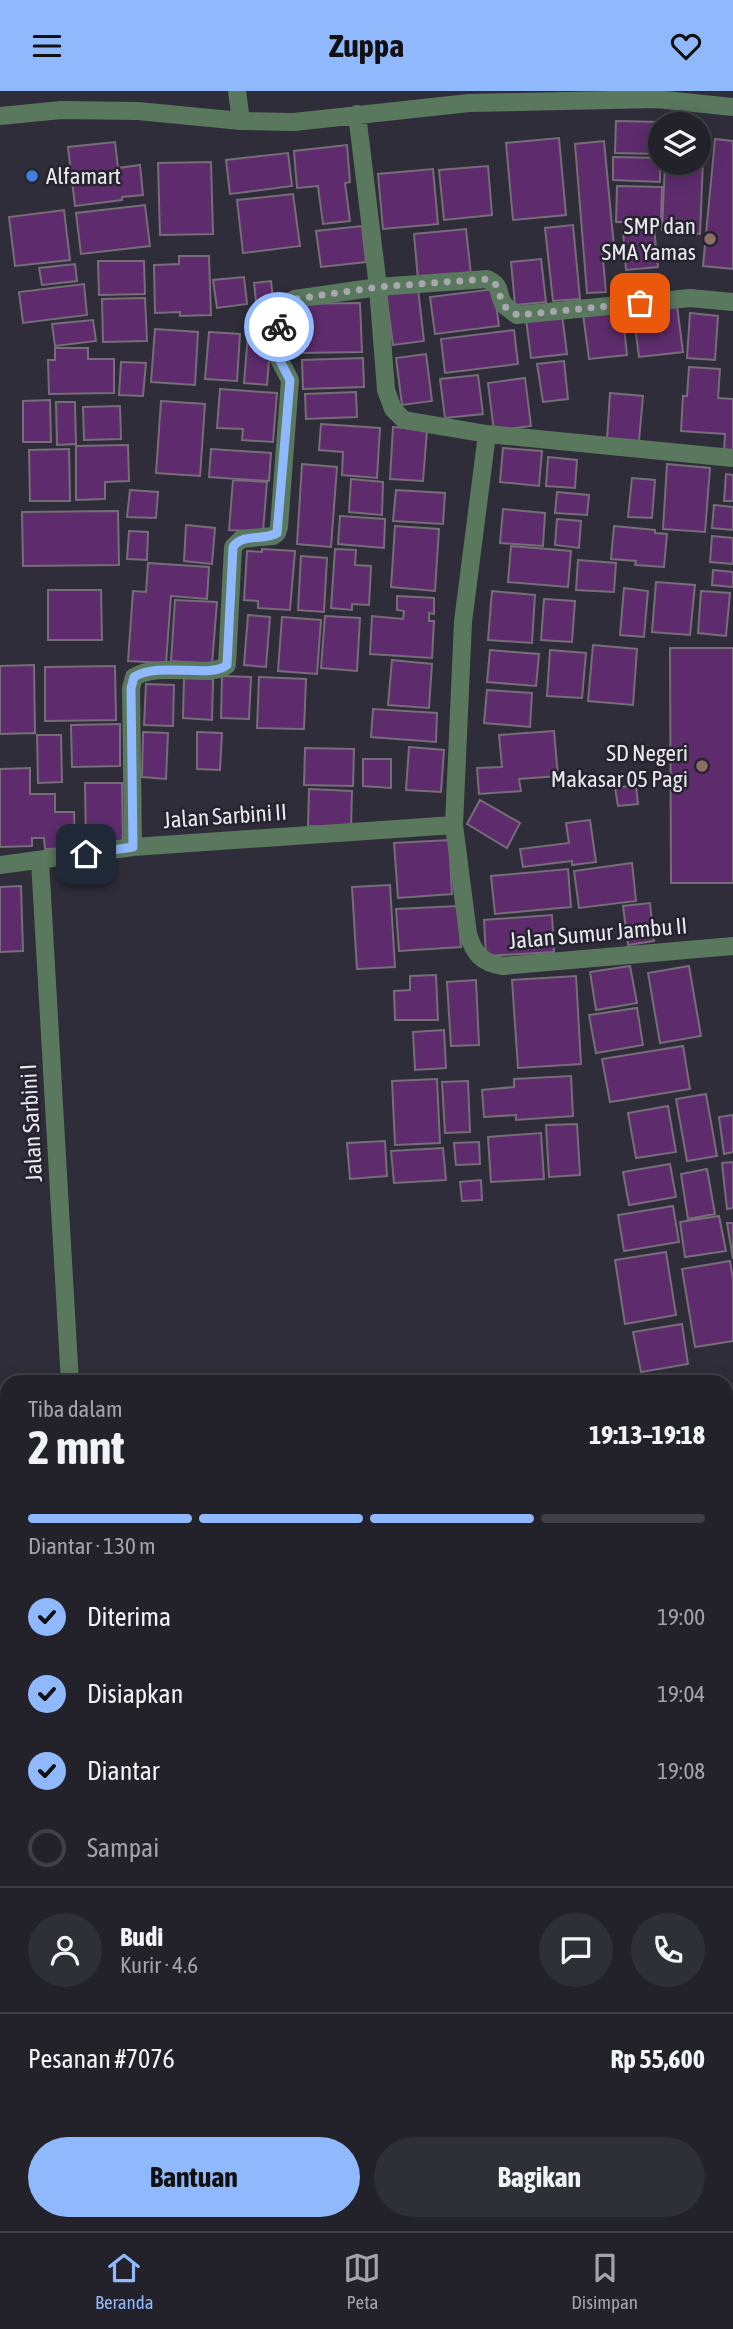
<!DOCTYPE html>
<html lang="id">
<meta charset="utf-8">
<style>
body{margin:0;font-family:"Asap Condensed",sans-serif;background:#2f2f37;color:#f1f3f6;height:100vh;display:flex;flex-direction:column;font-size:26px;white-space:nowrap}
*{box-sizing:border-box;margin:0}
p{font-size:23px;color:#a3a4a9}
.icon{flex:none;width:38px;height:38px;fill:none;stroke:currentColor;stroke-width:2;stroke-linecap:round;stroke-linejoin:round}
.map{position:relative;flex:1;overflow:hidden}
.details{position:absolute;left:0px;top:1284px;width:733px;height:856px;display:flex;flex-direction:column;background:#23222b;border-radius:21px 21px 0 0;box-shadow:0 4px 18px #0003,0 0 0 2px #403f47}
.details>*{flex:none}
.tools{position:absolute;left:648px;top:21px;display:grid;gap:14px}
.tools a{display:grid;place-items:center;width:63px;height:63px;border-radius:50%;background:#23222b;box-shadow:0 4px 18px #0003,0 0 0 2px #403f47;font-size:35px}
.pin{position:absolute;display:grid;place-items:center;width:60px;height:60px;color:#fff;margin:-30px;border-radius:14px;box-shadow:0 4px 10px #0006}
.courier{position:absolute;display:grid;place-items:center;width:70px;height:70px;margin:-35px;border:5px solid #8fb8fd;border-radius:50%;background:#fff;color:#222;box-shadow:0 2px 9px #0007}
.summary em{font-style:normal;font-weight:700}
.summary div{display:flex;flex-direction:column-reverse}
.summary{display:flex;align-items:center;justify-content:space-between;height:119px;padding:0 28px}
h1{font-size:46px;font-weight:700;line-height:52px}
.bar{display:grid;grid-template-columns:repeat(4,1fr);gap:10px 7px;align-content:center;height:84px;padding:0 28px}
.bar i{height:9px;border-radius:5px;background:#403f47}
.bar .current{background:#8fb8fd}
.bar p{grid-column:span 4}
.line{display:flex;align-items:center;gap:18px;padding:0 28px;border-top:2px solid #403f47}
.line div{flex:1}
.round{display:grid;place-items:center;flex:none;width:74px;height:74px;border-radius:37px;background:#2f2f37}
ol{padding:0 28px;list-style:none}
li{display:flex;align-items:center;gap:21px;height:77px}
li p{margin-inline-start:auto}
li .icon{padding:7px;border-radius:50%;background:#8fb8fd;color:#111;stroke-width:4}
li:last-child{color:#a3a4a9}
li i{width:38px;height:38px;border:4px solid #403f47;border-radius:50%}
.button{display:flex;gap:14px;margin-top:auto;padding:14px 28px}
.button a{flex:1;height:80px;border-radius:42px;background:#8fb8fd;color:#111;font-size:28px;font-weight:700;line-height:80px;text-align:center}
.button a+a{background:#2f2f37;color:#f1f3f6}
header{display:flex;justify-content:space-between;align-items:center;height:91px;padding:0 28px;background:#8fb8fd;color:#111;font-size:32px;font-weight:700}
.tab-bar{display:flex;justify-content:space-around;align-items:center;height:98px;border-top:2px solid #403f47;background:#23222b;font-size:19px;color:#a3a4a9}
.tab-bar a{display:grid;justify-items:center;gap:4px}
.tab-bar .current{color:#8fb8fd}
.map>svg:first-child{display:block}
.building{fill:#5e2c6d;stroke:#766d79;stroke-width:2}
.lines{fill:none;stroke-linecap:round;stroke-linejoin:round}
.minor{stroke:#5a785d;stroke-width:18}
.done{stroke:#a8a7af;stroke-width:7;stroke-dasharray:0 12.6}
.route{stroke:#8fb8fd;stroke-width:9}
.shop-dot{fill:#3f7fe0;stroke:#26232f;stroke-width:2.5}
.education-dot{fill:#8d6e63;stroke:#26232f;stroke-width:2.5}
.labels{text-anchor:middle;stroke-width:5;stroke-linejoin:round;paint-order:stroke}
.poi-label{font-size:23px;fill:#e9e8ef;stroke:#26232f;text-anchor:end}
.street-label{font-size:23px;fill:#e9e8ef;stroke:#26232f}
</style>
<header><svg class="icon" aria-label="menu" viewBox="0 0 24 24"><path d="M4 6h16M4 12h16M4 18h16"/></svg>Zuppa<svg class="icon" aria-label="heart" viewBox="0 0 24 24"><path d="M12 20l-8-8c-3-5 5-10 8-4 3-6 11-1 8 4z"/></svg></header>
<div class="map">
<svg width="733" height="2140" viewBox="0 0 733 2140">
<rect width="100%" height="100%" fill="#2f2d39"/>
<!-- building -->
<path class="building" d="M616 30 662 31 660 33V63L615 62Z
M698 43 704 44 700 143 662 139 665 72H698Z
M559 47 566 124 513 129 506 52Z
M715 48 733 50V178L703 175Z
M604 50 614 156 602 157 606 201 587 202 575 53Z
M115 51 118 77 140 74 143 104 122 106V109L75 115 68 56Z
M347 54 350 91 345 92 350 130 323 133 318 95 297 97 294 60Z
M288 62 292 95 230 103 226 69Z
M613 66 660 67V91L613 89Z
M211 71 213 143 160 144 158 72Z
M488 75 492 124 444 129 439 79Z
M433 78 438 133 383 138 378 83Z
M617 95 662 96 661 131H616Z
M293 103 300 155 243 162 237 109Z
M145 114 150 155 81 163 76 122Z
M64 119 70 169 15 175 9 126Z
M573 134 580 208 553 210 545 137Z
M362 135 366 171 321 176 316 140Z
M654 137 658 176 626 179 623 140Z
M466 138 471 184 418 189 414 143Z
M179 165H209L211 224 180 225V221L155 222 154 174 179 173Z
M541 168 546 211 515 214 511 171Z
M98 170H144L145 203 99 204Z
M75 173 77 190 42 194 39 177Z
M244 186 247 213 217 217 213 189Z
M271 190 275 226 258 228 254 192Z
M84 193 87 224 23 232 19 201Z
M418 198 424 250 393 254 386 202Z
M494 198 499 235 435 243 430 206Z
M145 207 147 250 103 251 102 208Z
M360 212 362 261 296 262V258H289L288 228H296L295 213Z
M677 215 683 261 639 266 633 220Z
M622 218 627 264 589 268 583 223Z
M690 222 718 225 715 269 687 267Z
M562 224 567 263 531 267 526 228Z
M93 229 96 250 55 255 52 233Z
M155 238 198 241 195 294 151 291Z
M514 239 518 273 445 282 441 248Z
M209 241 240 243 237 290 205 288Z
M248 243 271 245 267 294 244 292Z
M55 257H88V268H114V302L49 303 48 269H55Z
M426 263 432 310 402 314 396 267Z
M363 267 364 296 303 298 302 269Z
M564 270 568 308 543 311 537 273Z
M121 271 146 272 143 305 119 304Z
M689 276 720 278 718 307 733 308V362L724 361 725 343 681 340 683 305H687Z
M478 284 483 323 445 327 440 288Z
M525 287 531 335 494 340 488 292Z
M220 298 277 302 273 351 242 349 243 338 217 337Z
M356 301 357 326 306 328 305 303Z
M610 302 643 305 639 350 607 348Z
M50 309 51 351H23V310Z
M161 310 205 313 200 385 156 382Z
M56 311H75L76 353 57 354Z
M120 315 121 348 84 349 83 316Z
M321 333 380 337 377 387 342 384 343 361 319 359Z
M393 336 427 339 423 390 390 388Z
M128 354 129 390 105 391V408L76 409V355Z
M503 357 542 360 539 395 500 391Z
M69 358 70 410H30L29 359Z
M211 358 271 362 269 390 209 386Z
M548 366 577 369 575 397 546 395Z
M302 373 337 376 331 456 297 453Z
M667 373 710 377 705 441 663 438Z
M726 383 733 384V410H724Z
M632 387 655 389 652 427 628 426Z
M351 388 383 391 382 424 349 421Z
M233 389 267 391 263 441 229 439Z
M130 399 158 401 156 427 127 426Z
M396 399 445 402 443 433 393 430Z
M557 401 589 404 587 424 555 422Z
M714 414 733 416V439L712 437Z
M503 418 545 422 543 455 500 452Z
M118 420 119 474 23 475 22 421Z
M340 425 385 428 384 457 338 453Z
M557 428 581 430 579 457 555 454Z
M186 434 215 437 212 473 184 470Z
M395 435 439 438 435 500 391 496Z
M614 435 655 439V442L667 443 664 476 635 474 636 470 611 468Z
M129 440 148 441 147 469 127 468Z
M712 445 733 447V473L710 471Z
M511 455 571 460 568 496 508 491Z
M262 458 295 460 290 519 258 517V510L244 509 247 460 262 461Z
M335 458 356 459 355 474 371 475 369 514 352 513V519L331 517Z
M301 465 327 467 324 521 298 519Z
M578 469 616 472 614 501 576 499Z
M148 472 209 476 207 508 171 505 166 572 128 570 133 500 146 501Z
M713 479 733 481V496L712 494Z
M656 491 695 494 690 544 652 541Z
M624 497 648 500 644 546 620 544Z
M48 499H101L102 549H48Z
M492 500 535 504 532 552 488 549Z
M701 500 730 502 726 545 698 542Z
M397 505 434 507V523L429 522V530H434L432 567 370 563 372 525 403 528 404 520 397 519Z
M544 508 575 510 572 551 541 549Z
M175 509 217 511 212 573 171 570Z
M248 524 270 526 266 576 244 574Z
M325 525 360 527 357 580 321 577Z
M282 526 321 529 317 583 278 580Z
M593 554 637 558 633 614 588 610Z
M670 557H733V792H671Z
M490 559 539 563 536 595 487 591Z
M550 559 586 562 582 607 547 605Z
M392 569 432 573 429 617 388 614Z
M34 574 35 642 0 643V575Z
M115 575 116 629 45 630V576Z
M222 585 251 586 249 628 221 627Z
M259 586 306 588 304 638 257 637Z
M184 587 213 588 212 629 183 627Z
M146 593 174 594 173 635 144 634Z
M487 599 532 602 530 636 484 632Z
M373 618 437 622 436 651 371 646Z
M120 633V675L72 676 71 634Z
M554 640 558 685 519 688 521 700 479 703 477 677 502 676 499 644Z
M143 641 168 642 166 688 142 686Z
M197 641 222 642 220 679 197 678Z
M37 644H61L62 691 38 692Z
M409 656 444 659 441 701 406 699Z
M305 657 354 658 353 695 304 694Z
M363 668H391V697L363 695Z
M30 677V703H55V721H74L75 757 45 758 44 747H32V755L0 756V678Z
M85 692H122L123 753H86Z
M636 694 638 713 618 715 615 697Z
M309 698 352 700 351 737 308 735Z
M480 709 520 732 507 757 467 733Z
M590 729 596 771 572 774V770L523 776 520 758 569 752 566 732Z
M449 749 452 803 398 807 394 752Z
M632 772 636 810 579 817 574 780Z
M568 778 571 816 495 823 491 785Z
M390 794 395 876 357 878 352 796Z
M21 795 23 860 0 861V796Z
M650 812 654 850 628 854 623 815Z
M458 815 461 856 399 860 396 818Z
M552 824 554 861 486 865 484 829Z
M630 875 637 912 596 919 590 881Z
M689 875 701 945 660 952 648 882Z
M436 884 438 929H395L394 900 410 899V885Z
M576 885 581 973 518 977 512 889Z
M476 889 479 954 451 955 447 891Z
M637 917 643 954 596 962 589 924Z
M444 939 446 977 415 979 413 941Z
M683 955 690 998 610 1011 602 968Z
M571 985 573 1025 516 1029V1024L484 1026 482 999 514 996V988Z
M437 988 440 1052 395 1054 392 990Z
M468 990 470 1041 445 1042 442 991Z
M706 1003 717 1065 687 1070 676 1008Z
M668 1015 676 1061 636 1067 628 1022Z
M733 1024V1061L724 1063 719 1026Z
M577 1033 580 1084 549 1086 546 1034Z
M541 1042 544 1088 491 1091 488 1046Z
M385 1050 387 1085 350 1088 347 1052Z
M479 1051 480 1073 456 1074 454 1052Z
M443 1057 446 1089 394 1092 391 1060Z
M733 1071V1117L727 1118 722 1072Z
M670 1073 676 1106 629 1114 623 1081Z
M707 1078 715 1123 688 1128 681 1083Z
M481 1089 482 1109 462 1110 460 1091Z
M673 1115 679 1151 624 1160 618 1124Z
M719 1125 726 1160 685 1166 680 1131Z
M727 1132H733V1168Z
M666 1161 676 1224 625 1233 615 1169Z
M730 1170 733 1189V1250L695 1256 682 1178Z
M682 1233 688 1273 641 1281 633 1241Z
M0 2075 7 2117V2133H10L11 2140H0Z
M60 2133H106L107 2140H25Z"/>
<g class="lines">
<!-- minor -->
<path class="minor" d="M237 0 241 30
M357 23 378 196 386 299 393 318 404 329 487 343
M0 25 61 19 138 20 241 30 294 31 469 12 656 8 733 16
M733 367 487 343 463 531 454 734 468 843C474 863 482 872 503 875L733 855
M133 756 131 597 134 586C160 570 210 588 227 574L233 456 241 448 273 445 277 442 279 436 290 289 279 268V220L286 212 295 208 378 196 487 188C504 196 496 202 504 214L517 224 690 207 733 211
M40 770 70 1292
M0 774 133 756 454 734
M0 2008 7 2007
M127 2133 128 2140"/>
</g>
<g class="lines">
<!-- done -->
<path class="done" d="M279 236C279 221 280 212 295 208L378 196 472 189 487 188 495 192 504 215 517 224 640 212"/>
<!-- route -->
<path class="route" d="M86 763 133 756 131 597 134 586C160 570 210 588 227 574L233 456C242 442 263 450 277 442L290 289 279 268V236"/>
</g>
<!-- markers -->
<circle class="shop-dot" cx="32" cy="85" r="7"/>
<g class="education-dot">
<circle cx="710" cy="148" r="7"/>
<circle cx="702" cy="675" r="7"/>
</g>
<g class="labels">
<!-- poi labels -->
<g class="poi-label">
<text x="46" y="93" text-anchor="start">Alfamart</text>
<text x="696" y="143">SMP dan<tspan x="696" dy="26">SMA Yamas</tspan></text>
<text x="688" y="670">SD Negeri<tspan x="688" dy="26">Makasar 05 Pagi</tspan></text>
</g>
<!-- street labels -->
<g class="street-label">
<text transform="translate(225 725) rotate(-4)" y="8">Jalan Sarbini II</text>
<text transform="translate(598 842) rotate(-5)" y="8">Jalan Sumur Jambu II</text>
<text transform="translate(31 1032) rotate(-93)" y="8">Jalan Sarbini I</text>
</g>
</g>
</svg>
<div class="tools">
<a><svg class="icon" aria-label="layers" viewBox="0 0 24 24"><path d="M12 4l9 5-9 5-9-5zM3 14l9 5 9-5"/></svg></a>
</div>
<div class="pin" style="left:640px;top:212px;background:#ea580c"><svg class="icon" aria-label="bag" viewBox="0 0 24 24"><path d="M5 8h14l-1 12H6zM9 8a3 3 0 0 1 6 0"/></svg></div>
<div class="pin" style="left:86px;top:763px;background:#1f2937"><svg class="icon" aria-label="home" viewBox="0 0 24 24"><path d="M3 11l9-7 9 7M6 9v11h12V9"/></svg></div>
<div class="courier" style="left:279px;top:236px"><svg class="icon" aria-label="bike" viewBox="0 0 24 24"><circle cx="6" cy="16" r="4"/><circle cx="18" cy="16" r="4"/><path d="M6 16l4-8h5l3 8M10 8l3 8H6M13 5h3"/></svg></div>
<section class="details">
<div class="summary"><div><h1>2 mnt</h1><p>Tiba dalam</p></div><em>19:13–19:18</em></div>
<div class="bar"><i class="current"></i><i class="current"></i><i class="current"></i><i></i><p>Diantar · 130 m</p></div>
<ol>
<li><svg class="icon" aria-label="check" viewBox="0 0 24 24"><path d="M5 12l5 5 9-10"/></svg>Diterima<p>19:00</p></li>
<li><svg class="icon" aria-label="check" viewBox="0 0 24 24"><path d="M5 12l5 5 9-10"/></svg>Disiapkan<p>19:04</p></li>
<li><svg class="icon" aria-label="check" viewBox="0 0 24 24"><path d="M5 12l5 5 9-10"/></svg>Diantar<p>19:08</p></li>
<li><i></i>Sampai</li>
</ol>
<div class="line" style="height:126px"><a class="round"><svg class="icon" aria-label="person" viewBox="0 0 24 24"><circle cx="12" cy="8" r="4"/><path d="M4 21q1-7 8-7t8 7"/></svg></a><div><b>Budi</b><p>Kurir · 4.6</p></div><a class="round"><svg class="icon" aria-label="chat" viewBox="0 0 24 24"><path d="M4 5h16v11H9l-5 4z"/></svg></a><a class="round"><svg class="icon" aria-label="phone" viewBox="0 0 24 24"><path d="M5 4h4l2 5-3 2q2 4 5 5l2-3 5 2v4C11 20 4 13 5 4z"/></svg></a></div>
<div class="line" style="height:91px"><div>Pesanan #7076</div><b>Rp 55,600</b></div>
<div class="button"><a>Bantuan</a><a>Bagikan</a></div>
</section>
</div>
<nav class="tab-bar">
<a class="current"><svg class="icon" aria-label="home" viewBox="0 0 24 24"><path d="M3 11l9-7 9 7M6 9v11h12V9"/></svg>Beranda</a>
<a><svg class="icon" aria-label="map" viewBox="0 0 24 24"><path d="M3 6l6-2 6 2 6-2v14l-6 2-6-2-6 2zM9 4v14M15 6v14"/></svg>Peta</a>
<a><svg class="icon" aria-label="saved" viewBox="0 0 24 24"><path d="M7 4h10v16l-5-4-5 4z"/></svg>Disimpan</a>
</nav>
